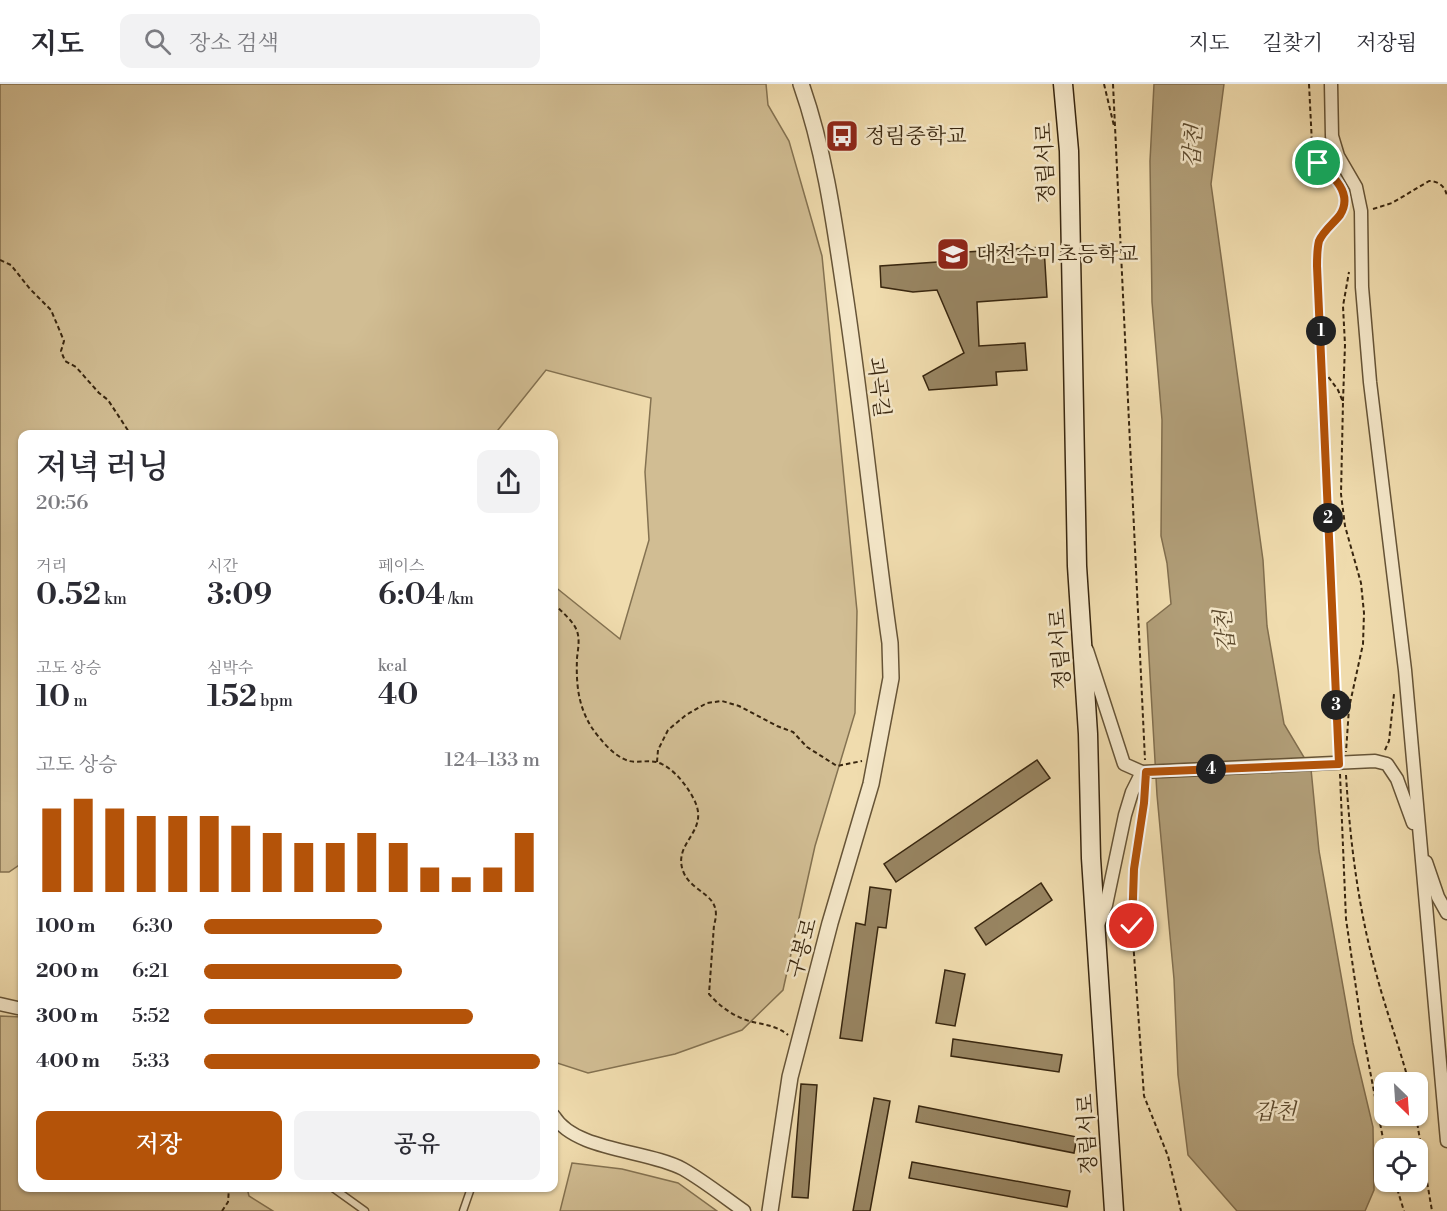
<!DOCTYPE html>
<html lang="ko">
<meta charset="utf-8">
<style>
body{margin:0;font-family:"Libre Bodoni","Noto Serif KR",serif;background:#f2f2f3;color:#2b2b33;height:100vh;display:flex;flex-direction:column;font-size:22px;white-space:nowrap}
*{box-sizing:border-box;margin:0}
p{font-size:20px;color:#7c7c81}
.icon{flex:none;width:33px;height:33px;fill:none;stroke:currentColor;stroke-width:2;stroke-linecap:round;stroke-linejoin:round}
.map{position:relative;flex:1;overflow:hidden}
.panel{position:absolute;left:18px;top:346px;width:540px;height:762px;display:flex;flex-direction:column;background:#fff;border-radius:12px;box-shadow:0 2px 4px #0004}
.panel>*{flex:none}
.needle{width:39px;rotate:155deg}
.tools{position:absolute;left:1374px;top:988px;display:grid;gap:12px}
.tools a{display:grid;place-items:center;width:54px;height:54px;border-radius:12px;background:#fff;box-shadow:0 2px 4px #0004;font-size:30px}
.pin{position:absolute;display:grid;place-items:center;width:51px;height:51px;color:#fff;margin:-26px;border:3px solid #fff;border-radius:50%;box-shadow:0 2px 6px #0007}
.km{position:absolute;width:30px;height:30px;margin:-15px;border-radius:50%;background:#222;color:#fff;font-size:16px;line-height:30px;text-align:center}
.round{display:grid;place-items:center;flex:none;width:63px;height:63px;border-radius:12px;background:#f2f2f3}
.head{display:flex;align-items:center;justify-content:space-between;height:102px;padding:0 18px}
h1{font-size:33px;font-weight:600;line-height:45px}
.figures{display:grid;grid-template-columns:repeat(3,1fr);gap:9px;height:102px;padding:6px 18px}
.figures div{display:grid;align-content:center}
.figures b{font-size:30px;font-weight:600}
.figures small{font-size:16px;font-weight:400}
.figures p{font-size:16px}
.chart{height:168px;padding:12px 18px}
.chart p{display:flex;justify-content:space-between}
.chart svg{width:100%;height:108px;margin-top:6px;stroke:#b45309;stroke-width:6}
.cta{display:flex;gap:12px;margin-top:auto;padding:12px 18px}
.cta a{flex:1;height:69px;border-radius:12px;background:#b45309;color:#fff;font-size:24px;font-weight:600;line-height:69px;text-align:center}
.cta a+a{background:#f2f2f3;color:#2b2b33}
ul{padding:0 18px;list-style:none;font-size:20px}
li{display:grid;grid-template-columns:96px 72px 1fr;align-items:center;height:45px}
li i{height:15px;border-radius:8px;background:#b45309}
header{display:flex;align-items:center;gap:36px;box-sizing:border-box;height:84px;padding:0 30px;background:#fff;border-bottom:2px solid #e1e1e2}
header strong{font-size:28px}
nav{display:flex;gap:33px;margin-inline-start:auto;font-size:21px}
.search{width:420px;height:54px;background:#f2f2f3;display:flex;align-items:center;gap:15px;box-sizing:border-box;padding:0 21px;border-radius:12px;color:#7c7c81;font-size:22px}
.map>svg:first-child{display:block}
</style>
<header>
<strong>지도</strong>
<div class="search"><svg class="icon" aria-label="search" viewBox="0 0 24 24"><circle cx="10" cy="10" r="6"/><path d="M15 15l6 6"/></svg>장소 검색</div>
<nav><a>지도</a><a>길찾기</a><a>저장됨</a></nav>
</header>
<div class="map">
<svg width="1447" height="1127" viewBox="0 0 1447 1127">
<rect width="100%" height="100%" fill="#f0dcae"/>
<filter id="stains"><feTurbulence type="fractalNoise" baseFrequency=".00333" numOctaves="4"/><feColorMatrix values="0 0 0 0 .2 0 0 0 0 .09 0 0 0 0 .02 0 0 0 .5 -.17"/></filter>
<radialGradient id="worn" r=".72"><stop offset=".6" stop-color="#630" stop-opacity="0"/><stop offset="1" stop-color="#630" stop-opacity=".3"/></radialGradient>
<g fill="#d1bd93" stroke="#847251" stroke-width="1.5">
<path d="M 0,0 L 766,0 L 768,21 L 789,57 L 822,172 L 857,527 L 855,629 L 815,762 L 783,906 L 742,946 L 675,970 L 588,989 L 554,978 L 554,502 L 620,555 L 649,456 L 645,388 L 651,314 L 546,286 L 494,351 L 22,351 L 22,779 L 9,788 L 0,788 Z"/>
<path d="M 0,932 L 22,933 L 22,1104 L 247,1104 L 249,1112 L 273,1127 L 0,1127 Z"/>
<path d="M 572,1079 L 622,1085 L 678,1099 L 717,1127 L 560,1127 Z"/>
</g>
<path fill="#b19e78" stroke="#816e4e" stroke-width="1.5" d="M 1154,0 L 1224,0 L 1211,100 L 1263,476 L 1267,542 L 1284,640 L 1311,685 L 1319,767 L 1353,959 L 1373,1043 L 1374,1106 L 1365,1127 L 1237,1127 L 1188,1071 L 1178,991 L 1174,895 L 1157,711 L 1147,539 L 1171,520 L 1167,479 L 1161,452 L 1162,336 L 1152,218 L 1150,77 Z"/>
<g fill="#988562" stroke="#38260f" stroke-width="1.5">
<path d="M 1044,163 L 1047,213 L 977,218 L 979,262 L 1025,259 L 1027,286 L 996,288 L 997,301 L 929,306 L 923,292 L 964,269 L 937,206 L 913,208 L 881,203 L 880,182 L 952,177 L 951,169 Z"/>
<path d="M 1037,676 L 1050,694 L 896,798 L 884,780 Z"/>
<path d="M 1041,799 L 1052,816 L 986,861 L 975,844 Z"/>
<path d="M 870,803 L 891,806 L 886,844 L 878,843 L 862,957 L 840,954 L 856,839 L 865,841 Z"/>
<path d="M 945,886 L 965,890 L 955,942 L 936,939 Z"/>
<path d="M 953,955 L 1062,971 L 1059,988 L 951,972 Z"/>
<path d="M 801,1000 L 817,1001 L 808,1114 L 792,1113 Z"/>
<path d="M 874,1014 L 890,1017 L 870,1127 L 853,1127 Z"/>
<path d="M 919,1022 L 1077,1053 L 1074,1069 L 916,1038 Z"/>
<path d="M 912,1078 L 1070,1107 L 1067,1123 L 909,1094 Z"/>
</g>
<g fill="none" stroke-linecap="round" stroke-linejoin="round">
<g stroke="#665437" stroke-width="9">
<g id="service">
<path d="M 333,1104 L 365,1127"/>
<path d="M 463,1127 L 471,1104"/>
</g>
</g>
<g stroke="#665437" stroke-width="15">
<g id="minor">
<path d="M 1331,0 L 1332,52 L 1338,72 L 1356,103 L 1361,127 L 1362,203 L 1370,298 L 1405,586 L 1447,1057"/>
<path d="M 1087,566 L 1124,680 L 1142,688 L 1375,677 L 1387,680 L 1397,695 L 1413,739"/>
<path d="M 1426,778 L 1438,813 L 1447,829"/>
<path d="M 1097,843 L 1106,821 L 1125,731 L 1132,708 L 1142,688"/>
<path d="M 0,920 L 22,925"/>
<path d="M 554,1032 C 575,1067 648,1066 683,1085 C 704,1097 724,1113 744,1127"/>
</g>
</g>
<g stroke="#665437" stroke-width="18">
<path id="tertiary" d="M 770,1127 L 790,993 L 830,839 L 871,700 L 891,594 L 890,559 C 873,441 862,322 844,204 C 834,136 824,65 801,0"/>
</g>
<g stroke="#38260f" stroke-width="21">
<path id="secondary" d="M 1063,0 L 1069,67 L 1077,482 L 1088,650 L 1091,774 L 1114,1127"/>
</g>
<g stroke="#38260f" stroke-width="2" stroke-dasharray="4.5 3" stroke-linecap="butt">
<path d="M 1104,0 L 1114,42"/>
<path d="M 1113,0 L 1145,676"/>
<path d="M 1309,0 L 1312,60 L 1318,79 L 1335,93"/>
<path d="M 1373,125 L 1392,119 L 1429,97 C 1439,97 1446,103 1447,113"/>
<path d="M 0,176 L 11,181 L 30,205 L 51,226 L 64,257 L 61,267 L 65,277 L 76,283 L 99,309 L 108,316 L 131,351"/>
<path d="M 1324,287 L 1338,306 L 1343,318 L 1341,410 L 1345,442 L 1361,499 L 1364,529 L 1363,560 L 1349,624 L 1346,668"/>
<path d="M 1343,317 L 1345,261 L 1343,222 L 1349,188"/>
<path d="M 554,519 C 561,528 573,536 577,547 C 580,556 578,565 577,574 C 576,600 578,622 592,644 C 600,655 614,673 629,677 C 637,679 647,676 656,678 C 673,682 690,705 696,720 C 707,749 673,759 683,787 C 692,811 724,809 714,841 L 709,910 C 720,923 736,934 753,938 C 766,941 777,942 788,951"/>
<path d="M 1385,666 L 1389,657 L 1394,610"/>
<path d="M 1339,667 L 1317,181 L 1320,155 L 1342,128 L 1343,105"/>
<path d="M 657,678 L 658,666 L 668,646 L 686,631 L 707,619 L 722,617 L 739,622 L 777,642 L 793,648 L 807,663 L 837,682 L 862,677"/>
<path d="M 1340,690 L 1346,835 L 1362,945 L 1385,1065"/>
<path d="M 1346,691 C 1350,757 1358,822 1375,885 C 1385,924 1399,961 1409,999"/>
<path d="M 1145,711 L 1134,785 L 1132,842 L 1144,1012 L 1168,1072 L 1181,1127"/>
<path d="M 1416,1032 L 1432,1127"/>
<path d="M 1395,1098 L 1404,1127"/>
<path d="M 222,1127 L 228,1118 L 229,1104"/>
</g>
<use href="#service" stroke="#f5e8ca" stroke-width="6"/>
<use href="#minor" stroke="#f5e8ca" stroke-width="12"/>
<use href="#tertiary" stroke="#f5e8ca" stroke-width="15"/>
<use href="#secondary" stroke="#f5e8ca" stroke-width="18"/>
</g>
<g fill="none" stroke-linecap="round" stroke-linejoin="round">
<g stroke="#fff" stroke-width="12">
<path id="route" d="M 1132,842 L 1134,785 L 1144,719 L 1146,688 L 1339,680 L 1317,182 C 1317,174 1317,165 1319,157 C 1323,147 1334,139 1340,131 C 1354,109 1332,91 1318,79"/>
</g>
<use href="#route" stroke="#b45309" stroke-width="8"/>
</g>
<defs>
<g id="bus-square" transform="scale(1.725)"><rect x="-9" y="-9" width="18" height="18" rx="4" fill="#8f2418" stroke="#f5e8ca"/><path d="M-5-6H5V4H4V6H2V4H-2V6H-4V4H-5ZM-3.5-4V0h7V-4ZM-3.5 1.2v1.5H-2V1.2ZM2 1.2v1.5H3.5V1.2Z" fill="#fff"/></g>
<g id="school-square" transform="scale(1.725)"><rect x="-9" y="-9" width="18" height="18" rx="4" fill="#8f2418" stroke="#f5e8ca"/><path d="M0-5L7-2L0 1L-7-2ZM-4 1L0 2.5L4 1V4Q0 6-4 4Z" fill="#fff"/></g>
</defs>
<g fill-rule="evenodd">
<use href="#bus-square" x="842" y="52"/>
<use href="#school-square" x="953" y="170"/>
</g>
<g text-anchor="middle" stroke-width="5" stroke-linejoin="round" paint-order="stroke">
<g font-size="21" fill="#38260f" stroke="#f5e8ca" text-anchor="start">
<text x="865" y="59">정림중학교</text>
<text x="976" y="177">대전수미초등학교</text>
</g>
<g font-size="21" fill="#38260f" stroke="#f5e8ca">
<text transform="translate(1045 79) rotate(-92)" y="7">정림서로</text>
<text transform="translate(879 303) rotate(83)" y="7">괴곡길</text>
<text transform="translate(1060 565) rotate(-94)" y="7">정림서로</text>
<text transform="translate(802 864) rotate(-75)" y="7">구봉로</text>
<text transform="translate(1087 1050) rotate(-93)" y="7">정림서로</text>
</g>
<g font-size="22" font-style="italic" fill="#5c4a2e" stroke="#f5e8ca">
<text transform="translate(1192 62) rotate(-86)" y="8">갑천</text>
<text transform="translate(1224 547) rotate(-96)" y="8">갑천</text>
<text x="1275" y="1035">갑천</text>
</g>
</g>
<rect width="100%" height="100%" filter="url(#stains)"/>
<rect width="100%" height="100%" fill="url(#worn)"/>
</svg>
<div class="tools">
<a><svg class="needle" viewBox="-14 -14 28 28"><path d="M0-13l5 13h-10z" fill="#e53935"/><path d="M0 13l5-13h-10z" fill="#7c7c81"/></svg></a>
<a><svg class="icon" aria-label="locate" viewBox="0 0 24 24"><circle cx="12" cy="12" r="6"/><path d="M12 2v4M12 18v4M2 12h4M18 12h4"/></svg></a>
</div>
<div class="pin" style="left:1318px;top:79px;background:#1e9e55"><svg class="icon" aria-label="arrive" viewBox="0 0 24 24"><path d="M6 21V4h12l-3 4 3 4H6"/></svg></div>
<div class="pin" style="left:1132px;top:842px;background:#d93025"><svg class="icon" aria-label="check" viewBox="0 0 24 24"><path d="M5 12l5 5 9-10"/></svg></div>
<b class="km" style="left:1321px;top:247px">1</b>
<b class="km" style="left:1328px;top:434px">2</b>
<b class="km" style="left:1336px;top:621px">3</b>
<b class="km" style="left:1211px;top:685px">4</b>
<section class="panel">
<div class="head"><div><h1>저녁 러닝</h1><p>20:56</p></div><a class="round"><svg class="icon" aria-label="share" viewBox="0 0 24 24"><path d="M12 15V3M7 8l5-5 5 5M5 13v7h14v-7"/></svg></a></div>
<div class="figures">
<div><p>거리</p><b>0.52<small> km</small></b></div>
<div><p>시간</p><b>3:09</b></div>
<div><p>페이스</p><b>6:04<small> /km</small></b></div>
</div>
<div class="figures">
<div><p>고도 상승</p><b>10<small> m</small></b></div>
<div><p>심박수</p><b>152<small> bpm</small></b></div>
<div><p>kcal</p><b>40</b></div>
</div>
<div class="chart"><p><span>고도 상승</span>124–133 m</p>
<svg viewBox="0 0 160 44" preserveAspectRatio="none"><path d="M5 44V10M15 44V6M25 44V10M35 44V13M45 44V13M55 44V13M65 44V17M75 44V20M85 44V24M95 44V24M105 44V20M115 44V24M125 44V34M135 44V38M145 44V34M155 44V20"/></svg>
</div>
<ul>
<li><b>100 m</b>6:30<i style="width:53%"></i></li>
<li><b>200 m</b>6:21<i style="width:59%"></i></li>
<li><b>300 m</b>5:52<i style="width:80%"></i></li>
<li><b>400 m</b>5:33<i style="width:100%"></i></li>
</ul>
<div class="cta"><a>저장</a><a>공유</a></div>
</section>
</div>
